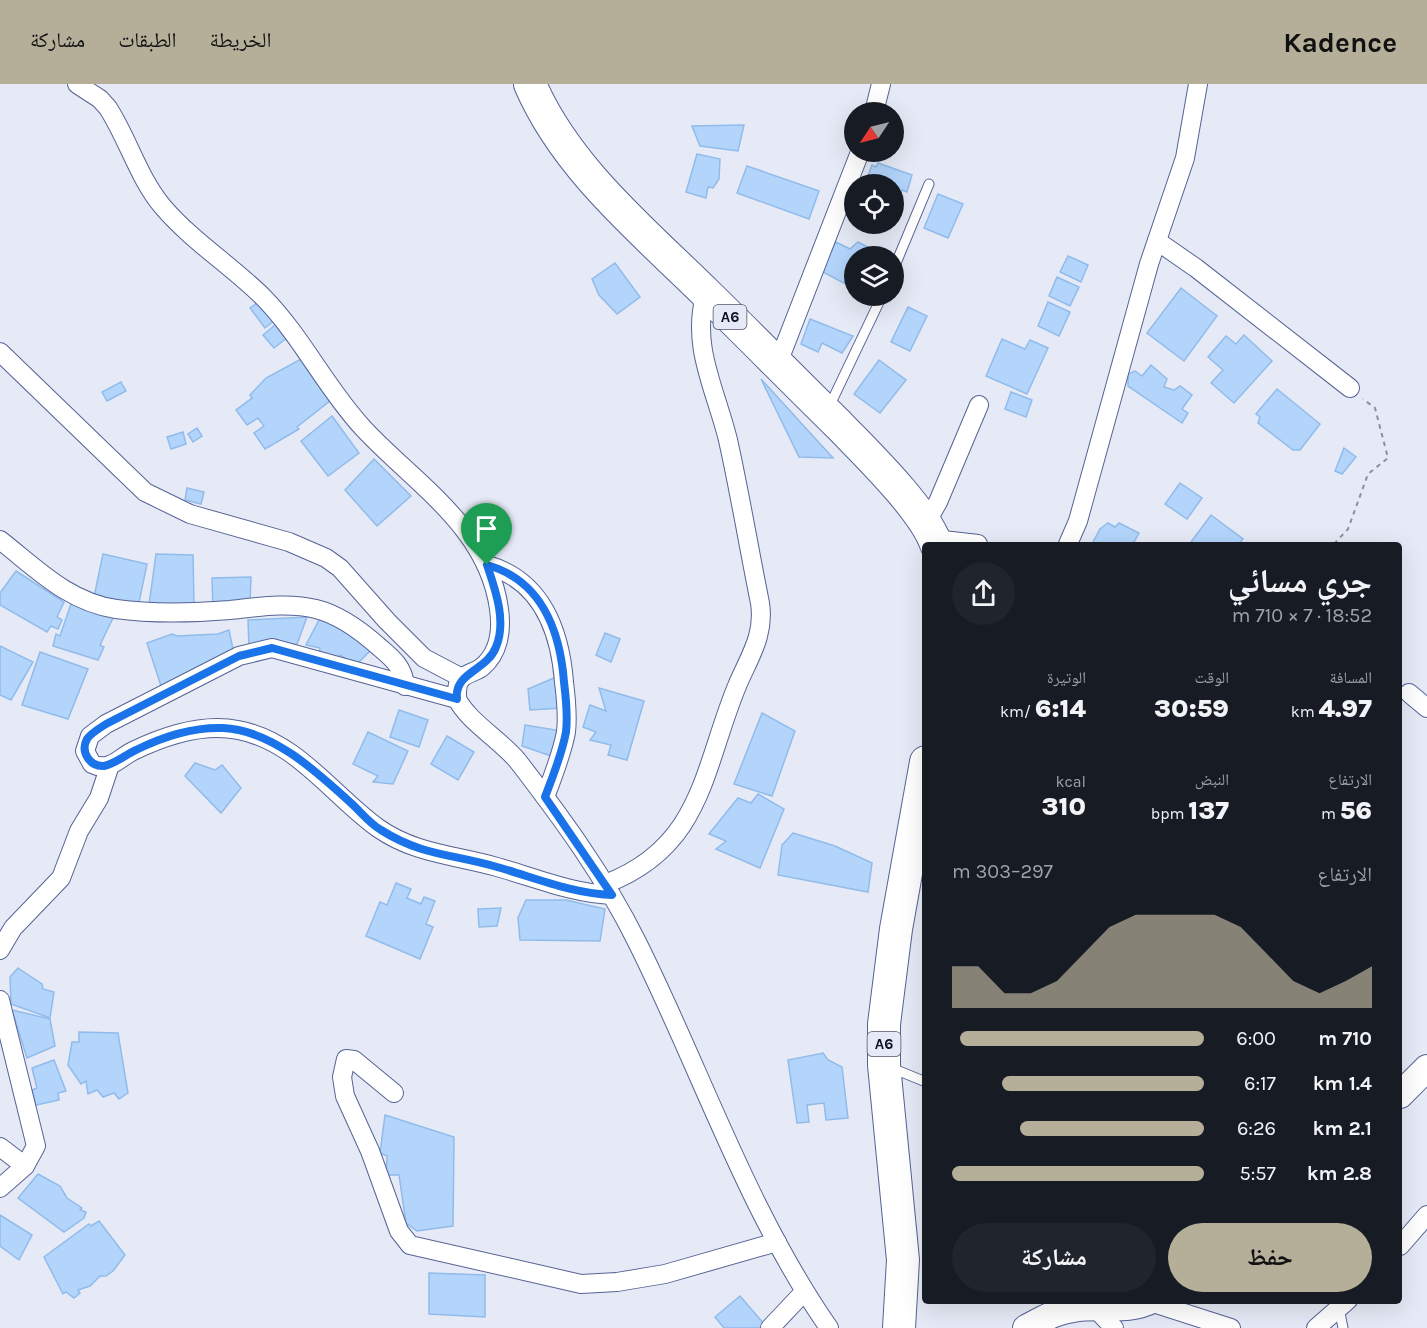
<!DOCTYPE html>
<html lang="ar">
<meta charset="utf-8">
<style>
body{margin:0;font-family:Karla,"Noto Naskh Arabic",sans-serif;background:#20242c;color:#f1f3f6;direction:rtl;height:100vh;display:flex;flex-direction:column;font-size:22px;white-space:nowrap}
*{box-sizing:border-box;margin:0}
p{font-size:20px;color:#9ea1a6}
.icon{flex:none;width:33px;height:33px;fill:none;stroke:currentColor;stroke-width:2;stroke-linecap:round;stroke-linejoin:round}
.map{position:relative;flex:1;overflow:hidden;direction:ltr}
.side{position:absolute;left:922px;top:458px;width:480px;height:762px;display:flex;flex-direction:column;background:#171b24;border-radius:6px;box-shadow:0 6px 24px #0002;direction:rtl}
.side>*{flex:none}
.needle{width:39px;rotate:235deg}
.controls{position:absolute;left:844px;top:18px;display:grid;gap:12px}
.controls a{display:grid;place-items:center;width:60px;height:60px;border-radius:50%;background:#171b24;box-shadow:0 6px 24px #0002;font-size:30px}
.pin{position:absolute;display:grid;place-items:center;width:51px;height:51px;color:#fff;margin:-62px -26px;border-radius:50% 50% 50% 0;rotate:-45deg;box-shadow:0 0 6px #0007}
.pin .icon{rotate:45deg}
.round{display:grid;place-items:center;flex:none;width:63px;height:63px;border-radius:32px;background:#20242c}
.overview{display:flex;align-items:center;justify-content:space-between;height:102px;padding:0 30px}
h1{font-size:33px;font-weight:800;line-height:45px}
.figures{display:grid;grid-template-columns:repeat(3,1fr);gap:9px;height:102px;padding:6px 30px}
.figures div{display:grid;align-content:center}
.figures b{font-size:26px;font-weight:800}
.figures small{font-size:16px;font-weight:400}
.figures p{font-size:16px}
.chart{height:168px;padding:12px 30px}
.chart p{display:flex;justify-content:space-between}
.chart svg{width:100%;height:108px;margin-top:6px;fill:#b5af9a;opacity:.7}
.button{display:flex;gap:12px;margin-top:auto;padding:12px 30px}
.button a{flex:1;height:69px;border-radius:36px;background:#b5af9a;color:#111;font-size:24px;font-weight:800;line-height:69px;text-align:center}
.button a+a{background:#20242c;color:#f1f3f6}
ul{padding:0 30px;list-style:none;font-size:20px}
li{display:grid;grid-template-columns:96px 72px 1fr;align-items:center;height:45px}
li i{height:15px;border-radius:8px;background:#b5af9a}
header{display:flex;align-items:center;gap:36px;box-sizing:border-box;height:84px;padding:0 30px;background:#b5af9a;color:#111}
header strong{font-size:28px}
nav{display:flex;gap:33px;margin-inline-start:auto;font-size:21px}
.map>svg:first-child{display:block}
</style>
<header>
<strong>Kadence</strong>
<nav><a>الخريطة</a><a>الطبقات</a><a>مشاركة</a></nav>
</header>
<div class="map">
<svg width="1427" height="1244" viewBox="0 0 1427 1244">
<rect width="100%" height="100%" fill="#e6eaf6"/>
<g fill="#b3d5fc" stroke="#91bbea" stroke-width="1.5">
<path d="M 744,41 L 738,67 L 700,62 L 692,42 Z"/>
<path d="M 697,70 L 720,75 L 719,95 L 713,104 L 708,103 L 706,114 L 686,108 Z"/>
<path d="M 878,79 L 912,91 L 907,108 L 902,106 L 900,111 L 903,112 L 898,125 L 895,124 L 894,127 L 894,100 L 865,100 L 872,81 L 876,83 Z"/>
<path d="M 747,82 L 819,107 L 809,135 L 737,109 Z"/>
<path d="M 938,110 L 963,120 L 948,154 L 924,144 Z"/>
<path d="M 836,158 L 850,165 L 858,158 L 879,169 L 877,172 L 855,172 L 855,205 L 821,187 Z"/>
<path d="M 1068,172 L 1088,181 L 1081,198 L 1060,188 Z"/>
<path d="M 615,179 L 640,213 L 617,230 L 599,211 L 592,195 Z"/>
<path d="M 1057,193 L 1079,203 L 1070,222 L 1049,212 Z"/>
<path d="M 1181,204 L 1217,232 L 1184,277 L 1147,249 Z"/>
<path d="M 260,217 L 275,236 L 265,244 L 250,224 Z"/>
<path d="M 1048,218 L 1070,228 L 1059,252 L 1038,242 Z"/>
<path d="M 908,223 L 927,232 L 910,267 L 891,258 Z"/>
<path d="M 810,235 L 853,252 L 842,269 L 822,259 L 818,268 L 801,260 Z"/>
<path d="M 275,241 L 287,254 L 274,264 L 263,251 Z"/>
<path d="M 1244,251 L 1272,277 L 1234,319 L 1211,299 L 1223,286 L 1208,273 L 1226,252 L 1236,260 Z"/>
<path d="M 1002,255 L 1025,265 L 1030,256 L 1048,264 L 1027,310 L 986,292 Z"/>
<path d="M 303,274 L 331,316 L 297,343 L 299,345 L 265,365 L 254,349 L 264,342 L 258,334 L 247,341 L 236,326 L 252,314 L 250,311 L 266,294 Z"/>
<path d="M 879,276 L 906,296 L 880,329 L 854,310 Z"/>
<path d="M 1151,281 L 1167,295 L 1164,303 L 1174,306 L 1180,302 L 1192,311 L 1182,325 L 1188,329 L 1182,339 L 1128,302 L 1128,290 L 1135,287 L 1142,292 Z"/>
<path d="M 761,295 L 833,374 L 799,373 Z"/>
<path d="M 121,298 L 126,307 L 107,317 L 102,308 Z"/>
<path d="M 1277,305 L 1320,340 L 1300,366 L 1293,366 L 1258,339 L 1260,333 L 1256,330 Z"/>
<path d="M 1011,308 L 1032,316 L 1026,333 L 1005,325 Z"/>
<path d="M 332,332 L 359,369 L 328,392 L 301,357 Z"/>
<path d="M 197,344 L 202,352 L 193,358 L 188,350 Z"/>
<path d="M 183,348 L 186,360 L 171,365 L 167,353 Z"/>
<path d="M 1344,364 L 1356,373 L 1342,390 L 1335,387 Z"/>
<path d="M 374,375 L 411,412 L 377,442 L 345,406 Z"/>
<path d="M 1180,399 L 1202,414 L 1187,435 L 1165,420 Z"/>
<path d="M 187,404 L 204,408 L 201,420 L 185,416 Z"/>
<path d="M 1211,431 L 1243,455 L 1239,460 L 1195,460 L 1191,458 Z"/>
<path d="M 1108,439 L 1115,443 L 1119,439 L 1139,449 L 1133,460 L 1092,460 L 1100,445 Z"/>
<path d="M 103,470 L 147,480 L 138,523 L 94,513 Z"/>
<path d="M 156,470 L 193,471 L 194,521 L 149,521 Z"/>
<path d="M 16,487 L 64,518 L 57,533 L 62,536 L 58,545 L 51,542 L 47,548 L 0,521 L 0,509 Z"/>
<path d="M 251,493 L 250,519 L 213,525 L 212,494 Z"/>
<path d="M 72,517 L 114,532 L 100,561 L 104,563 L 98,576 L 53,562 L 56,550 L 60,552 Z"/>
<path d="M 307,533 L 297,560 L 249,563 L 248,536 Z"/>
<path d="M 320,534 L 348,548 L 371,566 L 356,581 L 340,571 L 336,575 L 319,572 L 320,564 L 306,561 Z"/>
<path d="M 229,546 L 234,570 L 162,605 L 147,559 L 172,550 L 177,552 L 218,550 Z"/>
<path d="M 605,549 L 620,555 L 611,578 L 596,571 Z"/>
<path d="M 0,562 L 33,578 L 11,616 L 0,611 Z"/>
<path d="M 40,568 L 88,585 L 68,635 L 22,621 Z"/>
<path d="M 556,593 L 562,624 L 530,626 L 528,605 Z"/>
<path d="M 599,604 L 644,617 L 627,676 L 608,671 L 611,661 L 590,656 L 596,648 L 583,643 L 590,621 L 606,627 Z"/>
<path d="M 399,626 L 428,636 L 419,663 L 390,653 Z"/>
<path d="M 762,629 L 795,647 L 772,712 L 734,700 Z"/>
<path d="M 525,641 L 562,647 L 554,673 L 522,662 Z"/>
<path d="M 368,648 L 408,667 L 393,700 L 373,698 L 378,692 L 353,680 Z"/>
<path d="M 447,652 L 474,668 L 458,696 L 431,680 Z"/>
<path d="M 195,679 L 215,686 L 222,681 L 241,704 L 221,729 L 185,692 Z"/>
<path d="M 758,710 L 784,725 L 760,784 L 716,765 L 726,757 L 709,750 L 738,714 L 751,719 Z"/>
<path d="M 793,749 L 835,762 L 872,779 L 868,808 L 778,791 L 782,761 Z"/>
<path d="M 396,799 L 411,805 L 407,814 L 421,820 L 424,813 L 435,817 L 426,840 L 433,843 L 420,875 L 366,852 L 380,818 L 387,821 Z"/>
<path d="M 526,816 L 566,816 L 605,825 L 600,857 L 520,856 L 518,834 Z"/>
<path d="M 501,824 L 497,842 L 479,843 L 478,825 Z"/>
<path d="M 18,884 L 42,900 L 43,905 L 54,908 L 50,934 L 11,920 L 10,893 Z"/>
<path d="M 12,926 L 50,935 L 55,962 L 27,974 Z"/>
<path d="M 79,948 L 118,949 L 128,1009 L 119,1015 L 114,1009 L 103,1013 L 97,1006 L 88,1010 L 86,997 L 81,1000 L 68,981 L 72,958 L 79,958 Z"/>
<path d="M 823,969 L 828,976 L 842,983 L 848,1034 L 826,1036 L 824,1019 L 807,1021 L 809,1038 L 797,1039 L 788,976 Z"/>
<path d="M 54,976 L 66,1007 L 58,1009 L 59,1016 L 36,1021 L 32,1006 L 37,1004 L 32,984 Z"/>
<path d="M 385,1031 L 454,1053 L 453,1142 L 417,1147 L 406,1139 L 399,1091 L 386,1091 L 387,1072 L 380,1069 Z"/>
<path d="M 38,1090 L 60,1102 L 67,1114 L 82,1124 L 80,1126 L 86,1128 L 84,1134 L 64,1148 L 18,1114 Z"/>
<path d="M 0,1131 L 32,1151 L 19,1176 L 0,1162 Z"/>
<path d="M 99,1137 L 125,1171 L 113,1187 L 106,1192 L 100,1192 L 90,1202 L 78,1206 L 80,1209 L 74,1214 L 66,1208 L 63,1210 L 44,1173 L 89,1140 L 91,1142 Z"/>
<path d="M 429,1189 L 485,1191 L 485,1233 L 429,1230 Z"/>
<path d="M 740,1212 L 765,1241 L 761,1244 L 724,1244 L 715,1233 Z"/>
</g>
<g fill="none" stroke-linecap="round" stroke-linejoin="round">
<g stroke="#556395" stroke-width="11">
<g id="lane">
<path d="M 894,184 L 929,100"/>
<path d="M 829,323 L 882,212"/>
<path d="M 889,983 L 926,998"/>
<path d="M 1339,1224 L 1343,1244"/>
</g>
</g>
<g stroke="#556395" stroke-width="20">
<g id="street">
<path d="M 77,0 L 100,15 L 108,24 C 128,55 139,95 163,123 C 193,158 232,182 264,214 C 302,253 326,304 363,344 C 415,400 488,443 499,525 C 502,546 499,569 482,583 C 476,588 467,589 462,594 C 456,599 457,609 457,615 C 468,637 500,656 517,676 C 561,733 605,793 637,858 C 701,986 747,1126 829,1244"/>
<path d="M 874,28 L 881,0"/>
<path d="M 1157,157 L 1196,184 L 1350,304"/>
<path d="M 0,268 L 145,408 L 190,430 L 289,458 L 326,474 L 340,484 L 387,537 L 424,574 L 462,594"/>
<path d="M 778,279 L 860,68"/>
<path d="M 925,441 L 938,418 L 979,321"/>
<path d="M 934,455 L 978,460"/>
<path d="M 0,456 C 36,484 68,518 116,525 C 152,530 193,529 230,526 C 258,523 288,518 316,525 C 340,531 360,546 378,562 C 391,573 404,583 405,602"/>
<path d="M 1068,460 L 1078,437 L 1149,180 L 1185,74 L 1198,0"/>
<path d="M 487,481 C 541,496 560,546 564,598 C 566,614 568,631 566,648 C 562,670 553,692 545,713"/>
<path d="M 1409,609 L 1427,624"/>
<path d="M 457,615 L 272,564 L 239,572 L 106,640 L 90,652 L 85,667 L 92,680 C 98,683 104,683 110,681 C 118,678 125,671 133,667 C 164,652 203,639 238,646 C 297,657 333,712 378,744 C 415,770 455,771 497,783 C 536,794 571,809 611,811"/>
<path d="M 605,800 C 703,763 703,684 737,602 C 749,573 765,552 760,519 C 749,465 740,410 728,356 C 716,306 690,261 706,209"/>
<path d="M 0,866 L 13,844 L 61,794 L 79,747 L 99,714 L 110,681"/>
<path d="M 0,916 L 36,1062 L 25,1082 L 0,1104"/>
<path d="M 394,1009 L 354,976 L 346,975 L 342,993 L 345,1012 L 370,1067 L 399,1147 L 410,1161 L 581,1200 L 617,1198 L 665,1190 L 777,1158"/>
<path d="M 0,1063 L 25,1082"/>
<path d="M 1400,1162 L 1427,1131"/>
<path d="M 1150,1218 L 1231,1244"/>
<path d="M 1095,1224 L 1114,1244"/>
<path d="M 770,1244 L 804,1208"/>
<path d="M 1316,1244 L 1348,1216"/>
</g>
</g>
<g stroke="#556395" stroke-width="28">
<g id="secondary">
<path d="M 1400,1011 L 1427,984"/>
<path d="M 1026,1244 C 1041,1236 1056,1227 1073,1225 C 1100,1220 1127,1229 1152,1216"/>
</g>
</g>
<g stroke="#556395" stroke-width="34">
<g id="highway">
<path d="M 530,0 C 566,84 643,147 707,210 C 752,254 795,298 839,341 C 866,369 924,425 936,460"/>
<path d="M 899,1244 L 903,1176 L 884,981 L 884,940 L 896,845 L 926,678"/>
</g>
</g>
<path stroke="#8b909f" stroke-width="2" stroke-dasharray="4.5 4.5" stroke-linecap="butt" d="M 1334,460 L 1348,445 L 1368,390 L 1388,374 L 1375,324 L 1363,315"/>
<use href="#lane" stroke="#fff" stroke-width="9"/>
<use href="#street" stroke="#fff" stroke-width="18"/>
<use href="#secondary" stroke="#fff" stroke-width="26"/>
<use href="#highway" stroke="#fff" stroke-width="32"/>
</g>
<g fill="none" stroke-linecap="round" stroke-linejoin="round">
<g stroke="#fff" stroke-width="12">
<path id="route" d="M 487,481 C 541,496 560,546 564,598 C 566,614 568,631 566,648 C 562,670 553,692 545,713 L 612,811 C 570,809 536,794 497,783 C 453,770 422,772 381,746 C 369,739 361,728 351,719 C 317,688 272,646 223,644 C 193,643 162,653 136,666 C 125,671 115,680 104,682 C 90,683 80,668 87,655 C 91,649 100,644 106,640 L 239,572 L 272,564 L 457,615 C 454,588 487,587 496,563 C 507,537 495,505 487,481 Z"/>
</g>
<use href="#route" stroke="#1a73e8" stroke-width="8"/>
</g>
<g text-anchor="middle" stroke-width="4.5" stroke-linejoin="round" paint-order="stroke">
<g fill="#e6eaf6" stroke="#4d5264" stroke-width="1.5">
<rect x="713.5" y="221" width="33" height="24" rx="4.5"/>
<rect x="867.5" y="948" width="33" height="24" rx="4.5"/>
</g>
<g font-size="15" font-weight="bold" fill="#0c1125">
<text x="730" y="238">A6</text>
<text x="884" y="965">A6</text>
</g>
</g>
</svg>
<div class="controls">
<a><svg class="needle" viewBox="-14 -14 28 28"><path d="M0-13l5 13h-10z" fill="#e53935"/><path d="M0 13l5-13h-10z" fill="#9ea1a6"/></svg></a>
<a><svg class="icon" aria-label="locate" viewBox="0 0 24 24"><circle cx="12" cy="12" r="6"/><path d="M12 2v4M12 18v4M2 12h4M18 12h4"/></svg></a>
<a><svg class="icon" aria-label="layers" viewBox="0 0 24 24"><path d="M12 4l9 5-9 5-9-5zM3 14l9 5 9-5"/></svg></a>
</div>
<div class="pin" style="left:487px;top:481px;background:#1e9e55"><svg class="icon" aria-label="arrive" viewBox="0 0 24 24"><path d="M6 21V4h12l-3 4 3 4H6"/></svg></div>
<section class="side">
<div class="overview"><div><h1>جري مسائي</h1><p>18:52 · 7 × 710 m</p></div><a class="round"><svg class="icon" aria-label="share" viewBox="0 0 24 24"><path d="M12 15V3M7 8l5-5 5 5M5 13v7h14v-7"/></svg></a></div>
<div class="figures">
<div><p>المسافة</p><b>4.97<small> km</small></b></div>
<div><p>الوقت</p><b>30:59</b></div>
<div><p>الوتيرة</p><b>6:14<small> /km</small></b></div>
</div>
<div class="figures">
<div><p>الارتفاع</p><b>56<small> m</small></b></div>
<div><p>النبض</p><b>137<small> bpm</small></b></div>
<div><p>kcal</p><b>310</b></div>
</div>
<div class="chart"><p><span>الارتفاع</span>297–303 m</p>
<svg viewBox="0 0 160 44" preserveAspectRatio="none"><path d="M0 44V27L10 27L20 38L30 38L40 33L50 22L60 11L70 6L80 6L90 6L100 6L110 11L120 22L130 33L140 38L150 33L160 27V44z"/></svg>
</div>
<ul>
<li><b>710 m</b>6:00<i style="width:97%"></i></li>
<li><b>1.4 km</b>6:17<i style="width:80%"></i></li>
<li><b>2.1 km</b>6:26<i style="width:73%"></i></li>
<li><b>2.8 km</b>5:57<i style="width:100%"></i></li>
</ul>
<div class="button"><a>حفظ</a><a>مشاركة</a></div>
</section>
</div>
